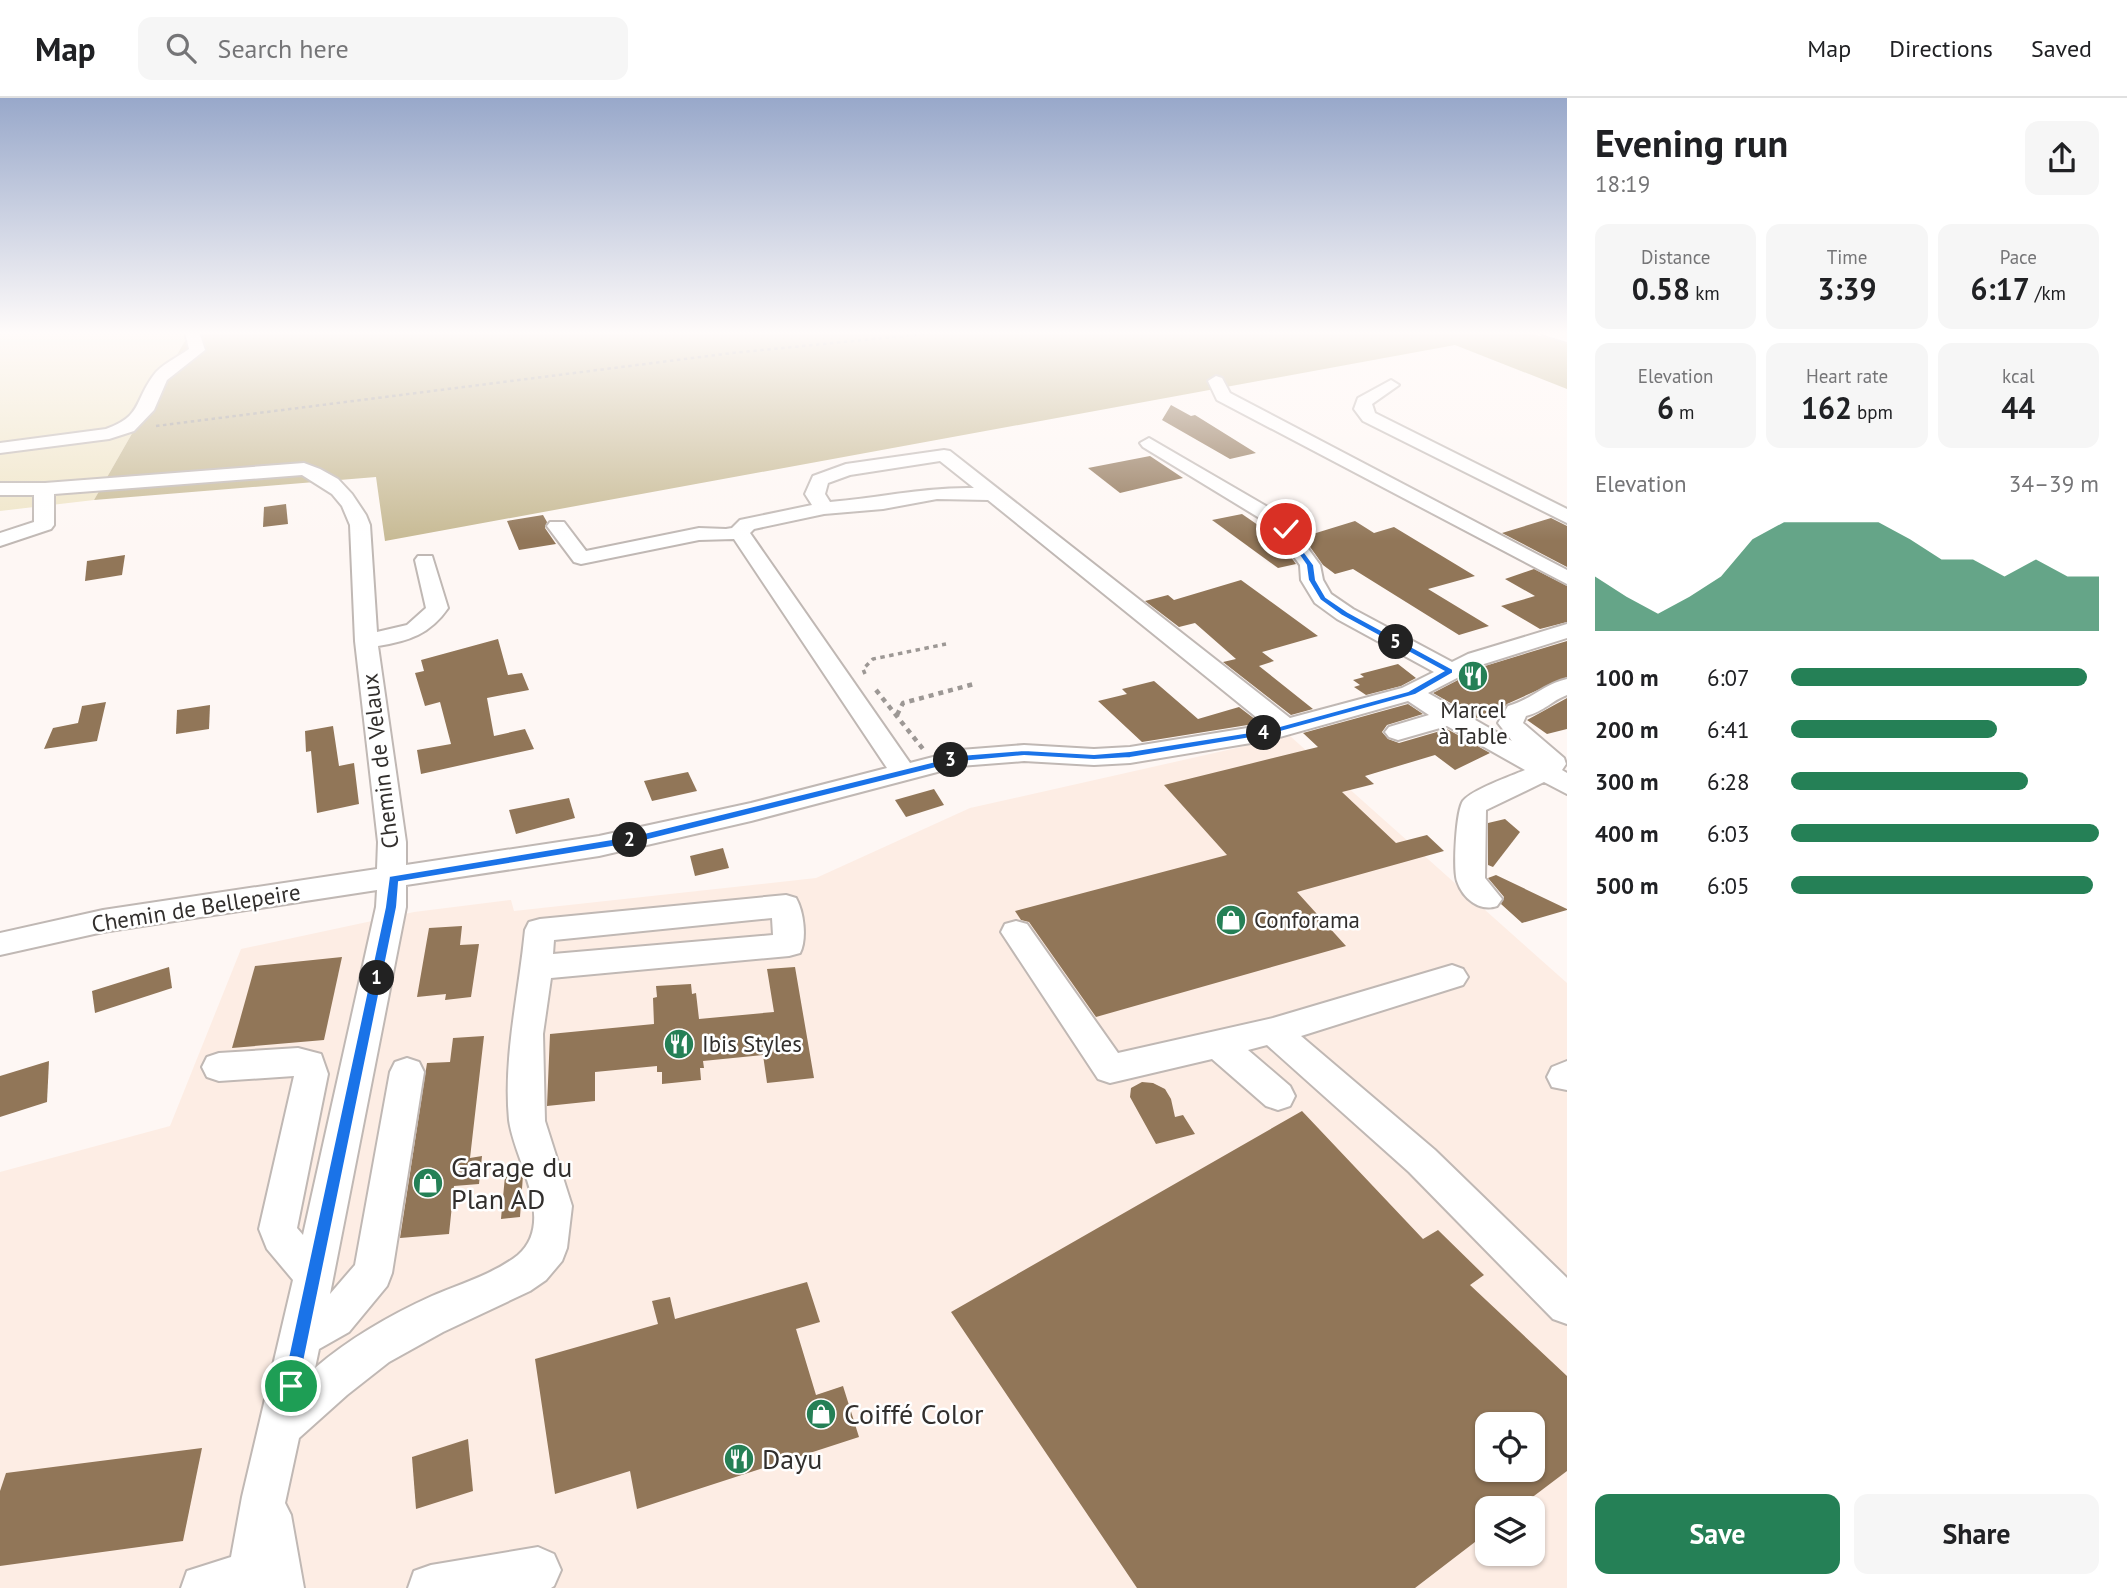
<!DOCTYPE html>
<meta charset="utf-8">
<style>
body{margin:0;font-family:"PT Sans",sans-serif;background:#f6f6f6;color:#202124;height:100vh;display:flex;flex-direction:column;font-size:26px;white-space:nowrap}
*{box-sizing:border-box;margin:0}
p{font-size:23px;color:#757577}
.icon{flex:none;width:38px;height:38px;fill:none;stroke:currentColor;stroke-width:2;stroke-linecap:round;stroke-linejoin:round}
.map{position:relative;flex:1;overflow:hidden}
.drawer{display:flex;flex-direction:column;background:#fff;width:560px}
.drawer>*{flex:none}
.tools{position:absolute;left:1475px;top:1314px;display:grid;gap:14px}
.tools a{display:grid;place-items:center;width:70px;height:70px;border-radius:14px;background:#fff;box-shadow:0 2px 5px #0004;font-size:35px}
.pin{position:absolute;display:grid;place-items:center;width:60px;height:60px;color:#fff;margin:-30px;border:4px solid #fff;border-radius:50%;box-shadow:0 2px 7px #0007}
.km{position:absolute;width:35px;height:35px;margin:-18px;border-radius:50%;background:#222;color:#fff;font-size:19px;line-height:35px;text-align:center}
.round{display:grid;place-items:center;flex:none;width:74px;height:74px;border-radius:14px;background:#f6f6f6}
.headline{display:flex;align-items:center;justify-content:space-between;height:119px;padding:0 28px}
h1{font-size:38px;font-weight:700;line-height:52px}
.metrics{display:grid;grid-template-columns:repeat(3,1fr);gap:10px;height:119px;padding:7px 28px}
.metrics div{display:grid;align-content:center;border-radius:14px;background:#f6f6f6;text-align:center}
.metrics b{font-size:30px;font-weight:700}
.metrics small{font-size:19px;font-weight:400}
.metrics p{font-size:19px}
.chart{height:196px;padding:14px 28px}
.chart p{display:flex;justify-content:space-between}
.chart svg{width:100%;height:126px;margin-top:7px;fill:#258056;opacity:.7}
.cta{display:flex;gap:14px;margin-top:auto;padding:14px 28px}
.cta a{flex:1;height:80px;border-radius:14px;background:#258056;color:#fff;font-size:28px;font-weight:700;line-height:80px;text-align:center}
.cta a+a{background:#f6f6f6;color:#202124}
ul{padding:0 28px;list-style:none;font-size:23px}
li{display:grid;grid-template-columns:112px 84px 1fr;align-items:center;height:52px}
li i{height:18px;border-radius:9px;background:#258056}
header{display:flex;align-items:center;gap:42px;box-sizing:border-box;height:98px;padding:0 35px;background:#fff;border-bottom:2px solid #e0e0e0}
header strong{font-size:33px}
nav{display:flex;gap:38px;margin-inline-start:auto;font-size:24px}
.search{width:490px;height:63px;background:#f6f6f6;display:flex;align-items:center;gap:18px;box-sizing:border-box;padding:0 24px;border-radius:14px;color:#757577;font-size:26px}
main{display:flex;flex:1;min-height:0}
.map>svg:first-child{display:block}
</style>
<header>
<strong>Map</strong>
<div class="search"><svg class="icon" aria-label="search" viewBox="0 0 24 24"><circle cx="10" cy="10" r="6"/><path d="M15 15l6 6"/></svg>Search here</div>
<nav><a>Map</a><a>Directions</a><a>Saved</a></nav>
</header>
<main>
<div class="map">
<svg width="1567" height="1490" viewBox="0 0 1567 1490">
<rect width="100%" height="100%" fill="#fef7f4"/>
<path fill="#fdede4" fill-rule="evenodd" d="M 1290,638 L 1567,885 L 1567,1490 L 0,1490 L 0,1074 L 170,1028 L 241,851 L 414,814 L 511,802 L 514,813 L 816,780 L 970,710 ZM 1488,1326 L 1533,1326 L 1533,1372 L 1488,1372 ZM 1488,1410 L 1533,1410 L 1533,1456 L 1488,1456 Z"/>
<path fill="#efe5c7" d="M 0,234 L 190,234 L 94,402 L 0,413 Z"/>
<path fill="#c7ba94" d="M 190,234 L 1523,234 L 1567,244 L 1567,291 L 1455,247 L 385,443 L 376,379 L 94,402 Z"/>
<g fill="#917658" fill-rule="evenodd">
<path d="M 1171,307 L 1191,318 L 1195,317 L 1256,355 L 1230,361 L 1162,322 Z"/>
<path d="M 1150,358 L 1183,380 L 1120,395 L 1088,370 Z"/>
<path d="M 286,406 L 288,426 L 263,429 L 264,409 Z"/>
<path d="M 1242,416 L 1278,441 L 1296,466 L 1278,470 L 1212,422 Z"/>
<path d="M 543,417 L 547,424 L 545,430 L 556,446 L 519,452 L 507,423 Z"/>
<path d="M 1551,420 L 1567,428 L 1567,469 L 1502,435 Z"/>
<path d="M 1355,423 L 1374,435 L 1394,429 L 1475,478 L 1428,491 L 1489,528 L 1459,537 L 1353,471 L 1335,476 L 1323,467 L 1303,439 Z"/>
<path d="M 125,457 L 122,477 L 85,483 L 87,463 Z"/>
<path d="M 1534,471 L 1567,488 L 1567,524 L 1540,531 L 1501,508 L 1535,498 L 1505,481 Z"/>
<path d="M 1241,482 L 1318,538 L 1262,554 L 1274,563 L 1259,568 L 1313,611 L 1291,617 L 1223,564 L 1236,561 L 1195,525 L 1179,529 L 1145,503 L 1168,497 L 1174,502 Z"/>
<path d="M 498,541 L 508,577 L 522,575 L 529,592 L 487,600 L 494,638 L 525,631 L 534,651 L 421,676 L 417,652 L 451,646 L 440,604 L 425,608 L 415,575 L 424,573 L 421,562 Z"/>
<path d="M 1567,543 L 1567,579 L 1507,606 L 1504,610 L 1477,620 L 1433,595 L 1485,568 Z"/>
<path d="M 1398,566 L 1416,580 L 1401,588 L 1366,597 L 1354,589 L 1360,587 L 1353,582 L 1364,579 L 1360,576 Z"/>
<path d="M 1154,583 L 1198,621 L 1239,609 L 1260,625 L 1142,644 L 1098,603 L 1127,596 L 1122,591 Z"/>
<path d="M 1567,600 L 1567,631 L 1547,636 L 1527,622 Z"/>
<path d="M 106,604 L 97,643 L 44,651 L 53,630 L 78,625 L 82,608 Z"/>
<path d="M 1408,606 L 1423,616 L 1387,627 L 1382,634 L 1388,641 L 1399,645 L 1447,631 L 1490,655 L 1455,672 L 1435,657 L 1365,678 L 1374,686 L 1342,694 L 1396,745 L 1427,737 L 1444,753 L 1297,794 L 1346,848 L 1096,919 L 1029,824 L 1021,822 L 1015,813 L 1227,757 L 1164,687 L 1318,649 L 1303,635 Z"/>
<path d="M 210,607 L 209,631 L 176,636 L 177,612 Z"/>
<path d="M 333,628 L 339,668 L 354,665 L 359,706 L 317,715 L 311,653 L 306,654 L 305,633 Z"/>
<path d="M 688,674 L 697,693 L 652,703 L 644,683 Z"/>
<path d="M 934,691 L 944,707 L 906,719 L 895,702 Z"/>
<path d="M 569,700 L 575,720 L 516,736 L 509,712 Z"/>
<path d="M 1505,721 L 1520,734 L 1493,769 L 1488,767 L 1488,725 Z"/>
<path d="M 723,750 L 729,770 L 695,778 L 690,758 Z"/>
<path d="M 1496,777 L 1567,811 L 1567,812 L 1522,825 L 1501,806 L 1504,799 L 1488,780 Z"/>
<path d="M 462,828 L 460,847 L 479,846 L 471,899 L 445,902 L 446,896 L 417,899 L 429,830 Z"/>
<path d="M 342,859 L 324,942 L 232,950 L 255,868 Z"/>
<path d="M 169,869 L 172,890 L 95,915 L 92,893 Z"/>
<path d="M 795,869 L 814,980 L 767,985 L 763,957 L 703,963 L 704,970 L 700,970 L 701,982 L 662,986 L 662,974 L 657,974 L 657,968 L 595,974 L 595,1003 L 547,1008 L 550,936 L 654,926 L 653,900 L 657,899 L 656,888 L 691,886 L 692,896 L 696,895 L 699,921 L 774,914 L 767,871 Z"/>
<path d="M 484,938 L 470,1060 L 482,1058 L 479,1086 L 454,1088 L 449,1136 L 400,1140 L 427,965 L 450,964 L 453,940 Z"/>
<path d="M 49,963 L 47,1004 L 0,1019 L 0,978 Z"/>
<path d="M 1142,984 L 1153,985 L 1165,991 L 1171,1001 L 1175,1019 L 1183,1017 L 1195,1036 L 1156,1046 L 1130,999 L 1131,990 Z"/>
<path d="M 1302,1013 L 1423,1141 L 1438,1132 L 1484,1177 L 1470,1187 L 1567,1278 L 1567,1373 L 1518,1410 L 1488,1410 L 1488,1434 L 1415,1490 L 1137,1490 L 951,1214 ZM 1488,1326 L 1533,1326 L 1533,1372 L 1488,1372 Z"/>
<path d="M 523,1077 L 520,1119 L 501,1121 L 505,1078 Z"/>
<path d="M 807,1184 L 820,1224 L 796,1231 L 816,1297 L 843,1288 L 859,1339 L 637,1411 L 630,1373 L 555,1396 L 535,1261 L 658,1226 L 652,1203 L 670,1199 L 675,1221 Z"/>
<path d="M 468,1341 L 473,1393 L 416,1411 L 412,1359 Z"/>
<path d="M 202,1350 L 183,1443 L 0,1468 L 0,1393 L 6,1375 Z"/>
</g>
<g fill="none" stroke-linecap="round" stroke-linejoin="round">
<g stroke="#c0b8b4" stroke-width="4">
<g id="minor">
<path d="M 185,234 L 199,234 L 205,252 L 167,282 L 154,312 L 134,333 L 109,341 L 0,355 L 0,345 L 106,331 C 142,318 134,304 153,278 C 160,267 178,259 189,251 Z"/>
<path d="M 1541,234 L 1567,234 L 1567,244 L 1544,237 Z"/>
<path d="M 1216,278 L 1222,280 L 1230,295 L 1567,472 L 1567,486 L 1217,302 L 1208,283 Z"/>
<path d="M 1391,282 L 1399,287 L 1372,306 L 1375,315 L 1567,411 L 1567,425 L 1363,323 L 1354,311 L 1358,300 Z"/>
<path d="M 1149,340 L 1285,419 L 1320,467 L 1323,482 L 1331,496 L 1353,511 L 1452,564 L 1468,556 L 1567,526 L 1567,540 L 1484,566 L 1428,595 L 1512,643 L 1498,625 L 1508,608 C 1531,602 1544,586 1567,581 L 1567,597 C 1551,603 1545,613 1526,618 L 1523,625 L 1564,660 L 1566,666 L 1562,672 L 1567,675 L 1567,696 L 1544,684 L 1486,712 L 1485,780 L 1502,801 L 1497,808 C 1480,814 1463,801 1457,783 C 1453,771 1456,713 1463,703 C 1471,692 1511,678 1525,672 L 1447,628 L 1398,642 L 1389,639 L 1385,634 L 1389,629 L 1429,617 L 1408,603 L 1269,642 L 1130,665 L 1094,667 L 1024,663 L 960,668 L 751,723 L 599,758 L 406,787 L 406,809 L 330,1196 L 355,1167 L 390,974 L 395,964 L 407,960 L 419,964 L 424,974 L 392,1175 L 387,1188 L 349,1234 L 319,1251 L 315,1270 C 350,1240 390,1217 432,1198 C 460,1186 494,1176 518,1157 C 557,1123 514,1062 509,1022 C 503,959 519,895 525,832 L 529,824 L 540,821 L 786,797 L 796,800 C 804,814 807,841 800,855 L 789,858 L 551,880 L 543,936 L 545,1023 L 572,1108 L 567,1150 L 562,1163 L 546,1182 L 530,1193 L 443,1234 L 389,1264 L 347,1297 L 299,1340 L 285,1405 L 291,1417 L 304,1490 L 181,1490 L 187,1473 L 231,1459 L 242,1399 L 293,1182 L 267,1151 L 259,1131 L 294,978 L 219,983 L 207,979 L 202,969 L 207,959 L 219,955 L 298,950 L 321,956 L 328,976 L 297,1130 L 303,1137 L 376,809 L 377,792 L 103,834 L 0,857 L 0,835 L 103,812 L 377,771 L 378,744 L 355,543 L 350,427 L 342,408 L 332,396 L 302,377 L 54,396 L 54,427 L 51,431 L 0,448 L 0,435 L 34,424 L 34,397 L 0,397 L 0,385 L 45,385 L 304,365 L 320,371 L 338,381 L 352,396 L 366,417 L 370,427 L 377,534 L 407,527 L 426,510 L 415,462 L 418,458 L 432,458 L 448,510 C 430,536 409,543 378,548 L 406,744 L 406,767 L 599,738 L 751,705 L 887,670 L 734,441 L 699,442 L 581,466 L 574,464 L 547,428 L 550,424 L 564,424 L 586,453 L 699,430 L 726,431 L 732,430 L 740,422 L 812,407 L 805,396 L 813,378 L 846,366 L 944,352 L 950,353 L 1290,620 L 1402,590 L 1434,574 L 1337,521 L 1315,505 L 1301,482 L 1300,467 L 1271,427 L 1143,349 L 1140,345 ZM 940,363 L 974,390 C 925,389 878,400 830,404 L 825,396 L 828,385 L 850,377 ZM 937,401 L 988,402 L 1266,627 L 1130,649 L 1094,651 L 1024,647 L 960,652 L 910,665 L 750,435 L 754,431 L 824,416 L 883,411 ZM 772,820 L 773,837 L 553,856 L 554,842 Z"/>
<path d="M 1016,823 L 1027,826 L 1118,955 L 1273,920 L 1452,867 L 1463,871 L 1468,879 L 1463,887 L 1301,938 L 1435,1052 L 1567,1180 L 1567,1226 L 1553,1221 L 1409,1074 L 1267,947 L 1248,952 L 1290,988 L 1295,998 L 1290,1008 L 1278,1012 L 1266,1008 L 1212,961 L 1110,985 L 1098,981 L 1001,834 L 1005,826 Z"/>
<path d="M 1567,963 L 1567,992 L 1552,989 L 1547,979 L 1552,969 Z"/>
<path d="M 538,1449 L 554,1456 L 561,1472 L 554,1488 L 551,1490 L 408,1490 L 414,1473 L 431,1467 Z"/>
</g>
</g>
<path stroke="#9d9895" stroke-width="2.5" stroke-dasharray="3.5 3.5" stroke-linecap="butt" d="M 156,328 L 732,255 L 944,234"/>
<path stroke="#9d9895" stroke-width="3.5" stroke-dasharray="4.5 4.5" stroke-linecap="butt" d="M 865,576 L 863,571 L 873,561 L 946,546"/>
<g stroke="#9d9895" stroke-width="4.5" stroke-dasharray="5 5" stroke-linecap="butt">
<path d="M 876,592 L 923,651"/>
<path d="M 897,617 L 903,605 L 974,586"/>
</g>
<use href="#minor" fill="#fff" fill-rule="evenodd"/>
</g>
<linearGradient id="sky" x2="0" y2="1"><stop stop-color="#98a8ca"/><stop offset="0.53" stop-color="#fffbfa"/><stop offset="1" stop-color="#fffbfa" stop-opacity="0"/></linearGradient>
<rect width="1567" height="443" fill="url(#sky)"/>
<path fill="#1a73e8" stroke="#fff" stroke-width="2" d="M 1286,429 L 1314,467 L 1316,482 L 1326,499 L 1348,514 L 1453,571 L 1453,575 L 1415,597 L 1269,637 L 1130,660 L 1094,662 L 1024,658 L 960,664 L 636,745 L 399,784 L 397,809 L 299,1288 L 297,1294 L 291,1296 L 285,1294 L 282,1288 L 385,809 L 389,778 L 636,737 L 960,657 L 1024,652 L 1094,656 L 1130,653 L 1269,631 L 1408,593 L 1443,573 L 1342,518 L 1320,502 L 1308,482 L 1306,467 L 1281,431 Z"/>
<defs>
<g id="restaurant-disc" transform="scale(1.575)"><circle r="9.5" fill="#258056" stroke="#fff"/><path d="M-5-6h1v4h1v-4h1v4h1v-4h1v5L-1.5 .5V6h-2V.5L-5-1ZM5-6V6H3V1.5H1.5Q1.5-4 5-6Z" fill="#fff"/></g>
<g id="shop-disc" transform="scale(1.575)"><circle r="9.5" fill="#258056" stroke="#fff"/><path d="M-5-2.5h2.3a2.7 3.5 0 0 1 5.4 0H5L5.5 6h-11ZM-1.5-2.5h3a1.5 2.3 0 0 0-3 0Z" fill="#fff"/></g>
</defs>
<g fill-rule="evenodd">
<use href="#restaurant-disc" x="1473" y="578"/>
<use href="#shop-disc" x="1231" y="822"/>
<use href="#restaurant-disc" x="679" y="946"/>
<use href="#shop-disc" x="428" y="1085"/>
<use href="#shop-disc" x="821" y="1316"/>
<use href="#restaurant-disc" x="739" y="1361"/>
</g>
<g text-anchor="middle" stroke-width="5" stroke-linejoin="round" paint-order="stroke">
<g font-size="23" fill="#322f2d" stroke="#fff" text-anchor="start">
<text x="1473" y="620" text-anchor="middle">Marcel<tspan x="1473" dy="26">à Table</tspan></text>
<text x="1254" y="830">Conforama</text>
<text x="702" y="954">Ibis Styles</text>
</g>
<g font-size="23" fill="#322f2d" stroke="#fff">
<text transform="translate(380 663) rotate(-97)" y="8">Chemin de Velaux</text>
<text transform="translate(196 810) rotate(-9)" y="8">Chemin de Bellepeire</text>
</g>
<g font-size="28" fill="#322f2d" stroke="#fff" text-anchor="start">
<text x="451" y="1079">Garage du<tspan x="451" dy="32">Plan AD</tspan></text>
<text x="844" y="1326">Coiffé Color</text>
<text x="762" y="1371">Dayu</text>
</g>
</g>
</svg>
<div class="tools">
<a><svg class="icon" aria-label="locate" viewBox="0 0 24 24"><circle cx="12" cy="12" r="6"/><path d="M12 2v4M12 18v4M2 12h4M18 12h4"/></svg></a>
<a><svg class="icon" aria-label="layers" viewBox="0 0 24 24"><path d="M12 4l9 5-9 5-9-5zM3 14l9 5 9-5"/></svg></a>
</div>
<div class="pin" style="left:291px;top:1288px;background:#1e9e55"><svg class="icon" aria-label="arrive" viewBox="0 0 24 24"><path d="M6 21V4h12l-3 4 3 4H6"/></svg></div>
<div class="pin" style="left:1286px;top:431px;background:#d93025"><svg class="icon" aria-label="check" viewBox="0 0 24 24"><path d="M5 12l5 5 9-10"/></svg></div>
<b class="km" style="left:377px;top:880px">1</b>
<b class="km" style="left:630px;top:742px">2</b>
<b class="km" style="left:951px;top:662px">3</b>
<b class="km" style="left:1264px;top:635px">4</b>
<b class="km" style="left:1396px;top:544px">5</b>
</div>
<section class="drawer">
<div class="headline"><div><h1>Evening run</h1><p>18:19</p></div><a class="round"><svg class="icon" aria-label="share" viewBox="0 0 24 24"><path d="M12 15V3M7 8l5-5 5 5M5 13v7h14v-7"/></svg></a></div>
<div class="metrics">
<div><p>Distance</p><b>0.58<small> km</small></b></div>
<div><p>Time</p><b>3:39</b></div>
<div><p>Pace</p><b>6:17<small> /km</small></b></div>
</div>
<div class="metrics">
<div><p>Elevation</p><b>6<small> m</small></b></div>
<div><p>Heart rate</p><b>162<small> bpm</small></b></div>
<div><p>kcal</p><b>44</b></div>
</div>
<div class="chart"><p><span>Elevation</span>34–39 m</p>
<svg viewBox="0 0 160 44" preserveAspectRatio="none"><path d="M0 44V25L10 32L20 38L30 32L40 25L50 12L60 6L70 6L80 6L90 6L100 12L110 19L120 19L130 25L140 19L150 25L160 25V44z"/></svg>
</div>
<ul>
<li><b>100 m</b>6:07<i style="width:96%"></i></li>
<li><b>200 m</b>6:41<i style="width:67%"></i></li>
<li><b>300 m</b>6:28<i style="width:77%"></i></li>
<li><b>400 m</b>6:03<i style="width:100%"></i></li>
<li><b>500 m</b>6:05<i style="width:98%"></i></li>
</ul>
<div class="cta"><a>Save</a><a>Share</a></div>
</section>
</main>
